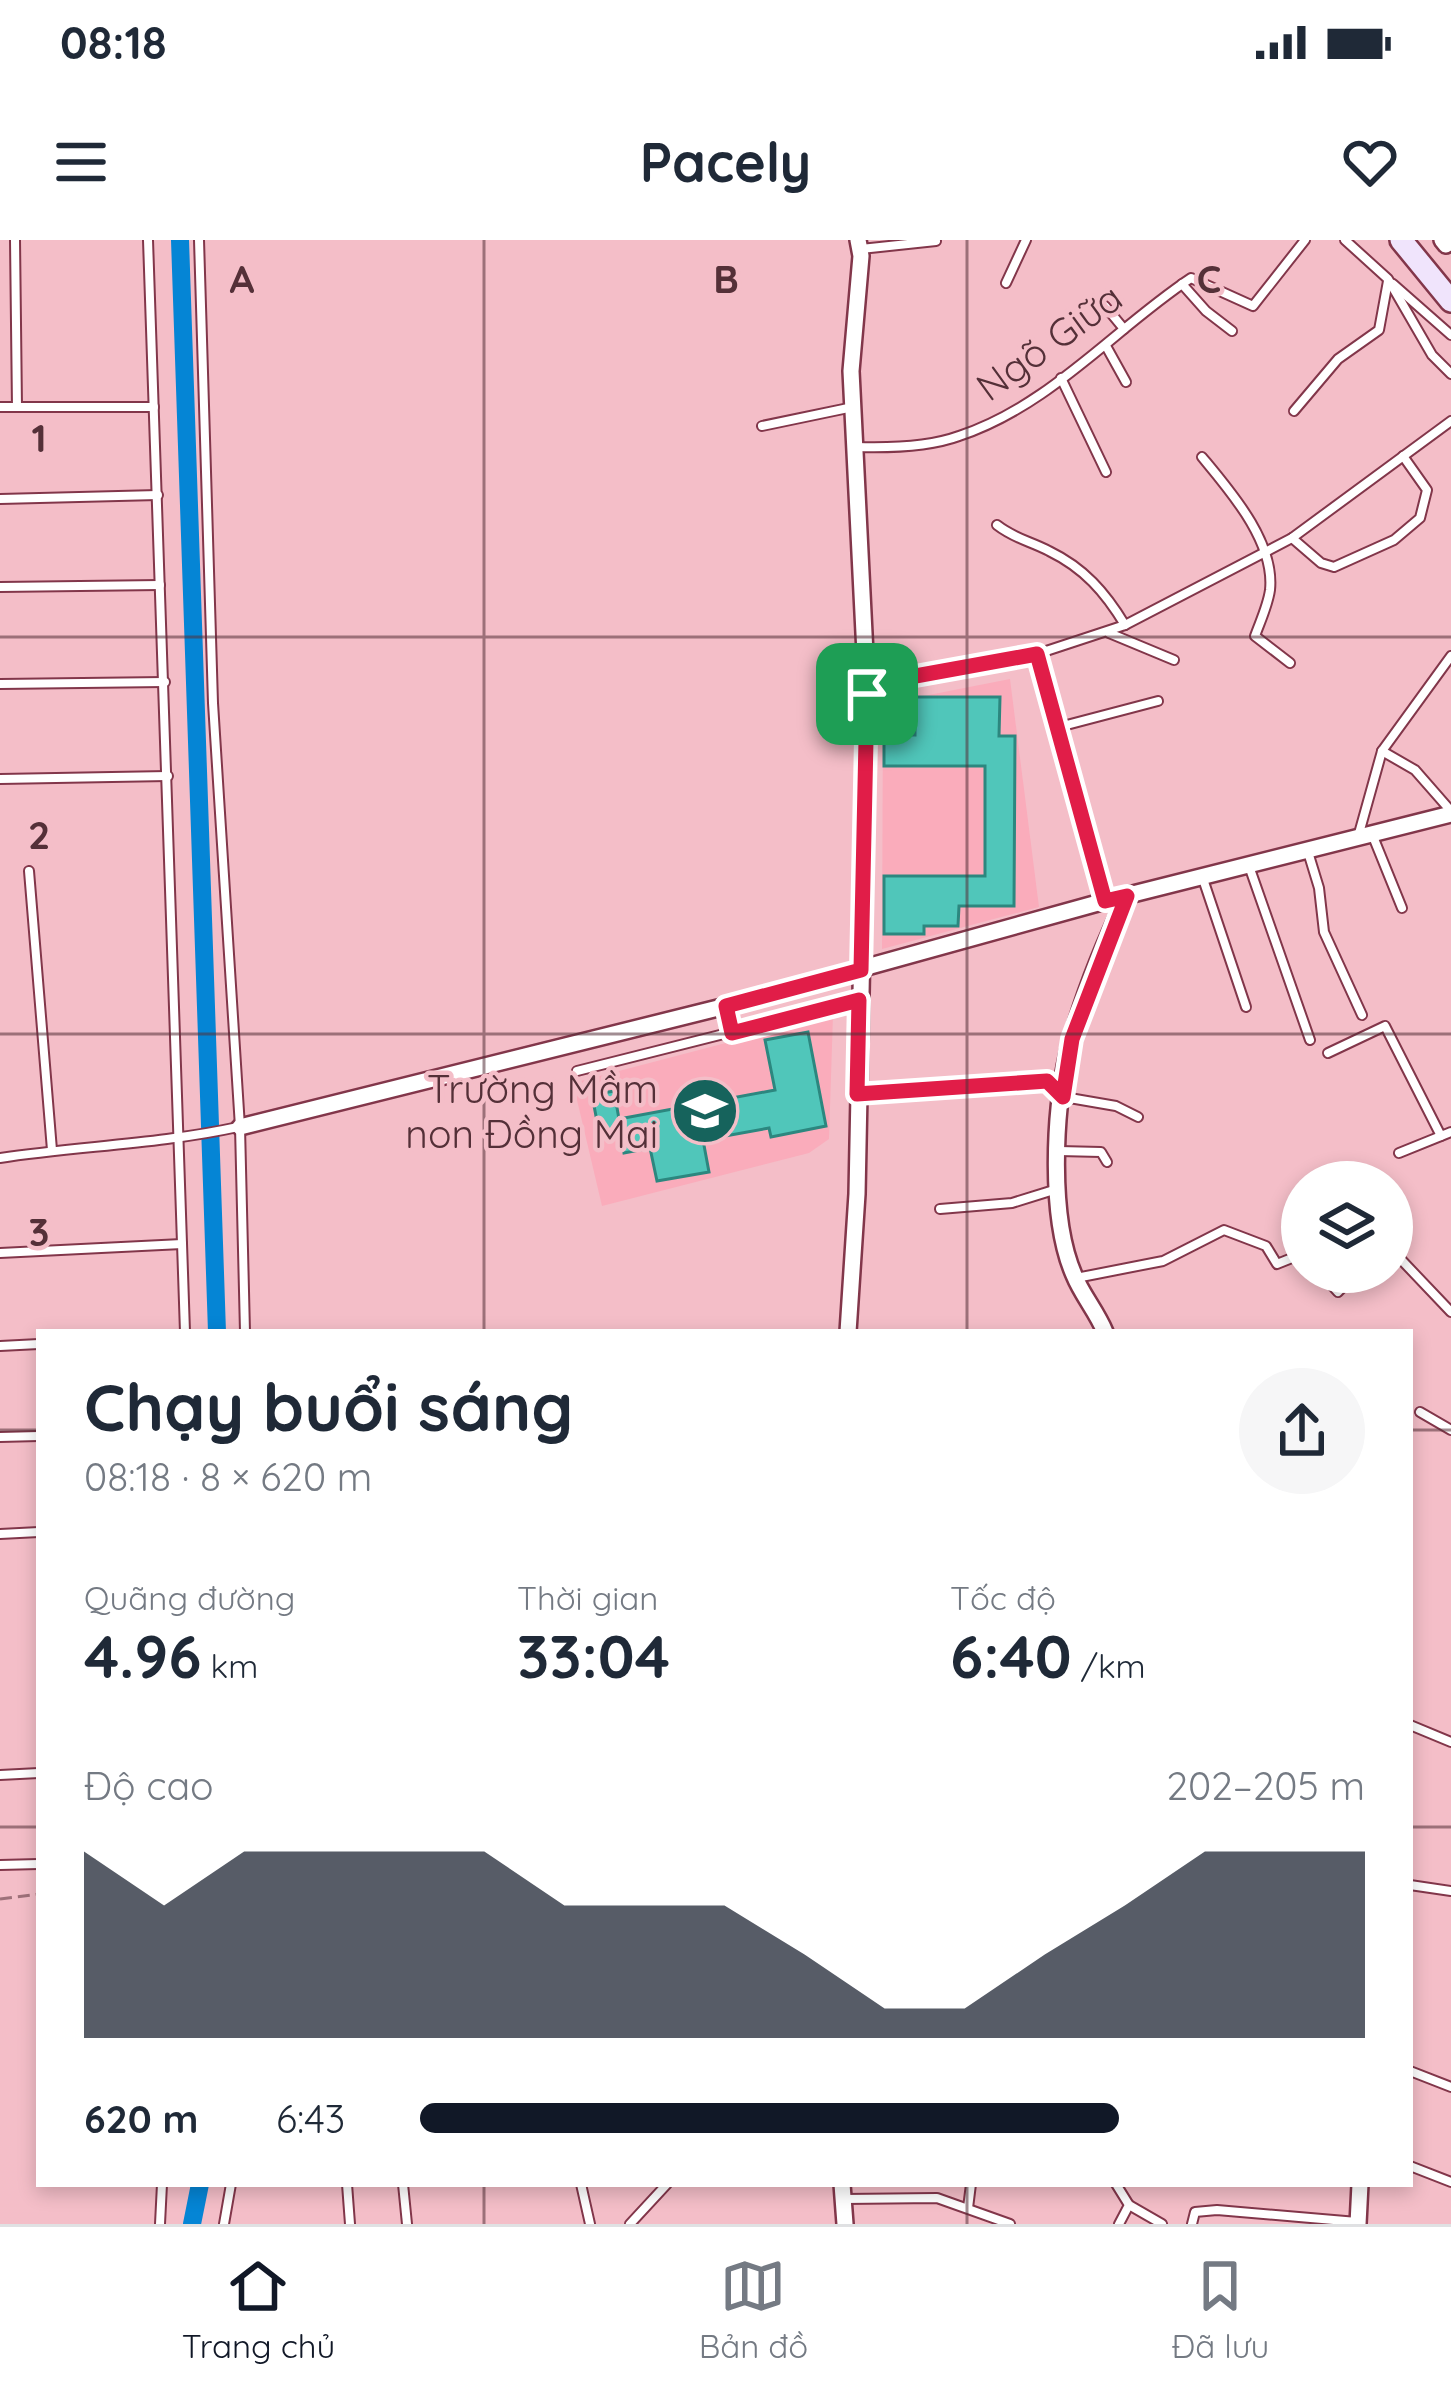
<!DOCTYPE html>
<html lang="vi">
<meta charset="utf-8">
<style>
body{margin:0;font-family:Quicksand,sans-serif;background:#f6f6f7;color:#1f2937;height:100vh;display:flex;flex-direction:column;font-size:45px;white-space:nowrap}
*{box-sizing:border-box;margin:0}
p{font-size:39px;color:#747a83}
.icon{flex:none;width:66px;height:66px;fill:none;stroke:currentColor;stroke-width:2;stroke-linecap:round;stroke-linejoin:round}
.map{position:relative;flex:1;overflow:hidden}
.drawer{position:absolute;left:36px;top:1089px;width:1377px;height:858px;display:flex;flex-direction:column;background:#fff;border-radius:0px;box-shadow:0 6px 18px #0003}
.drawer>*{flex:none}
.controls{position:absolute;left:1281px;top:921px;display:grid;gap:24px}
.controls a{display:grid;place-items:center;width:132px;height:132px;border-radius:50%;background:#fff;box-shadow:0 6px 18px #0003;font-size:60px}
.pin{position:absolute;display:grid;place-items:center;width:102px;height:102px;color:#fff;margin:-51px;border-radius:24px;box-shadow:0 6px 18px #0006}
.round{display:grid;place-items:center;flex:none;width:126px;height:126px;border-radius:63px;background:#f6f6f7}
.headline{display:flex;align-items:center;justify-content:space-between;height:204px;padding:0 48px}
h1{font-size:66px;font-weight:800;line-height:90px}
.stats{display:grid;grid-template-columns:repeat(3,1fr);gap:18px;height:204px;padding:12px 48px}
.stats div{display:grid;align-content:center}
.stats b{font-size:60px;font-weight:800}
.stats small{font-size:33px;font-weight:400}
.stats p{font-size:33px}
.chart{height:336px;padding:24px 48px}
.chart p{display:flex;justify-content:space-between}
.chart svg{width:100%;height:216px;margin-top:12px;fill:#111827;opacity:.7}
ul{padding:0 48px;list-style:none;font-size:39px}
li{display:grid;grid-template-columns:192px 144px 1fr;align-items:center;height:90px}
li i{height:30px;border-radius:15px;background:#111827}
.status{display:flex;justify-content:space-between;align-items:center;height:84px;padding:0 60px;background:#fff;direction:ltr}
.status svg{height:33px;fill:currentColor}
header{display:flex;justify-content:space-between;align-items:center;height:156px;padding:0 48px;background:#fff;font-size:54px;font-weight:800}
.menu{display:flex;justify-content:space-around;align-items:center;height:168px;border-top:3px solid #e0e1e3;background:#fff;font-size:33px;color:#747a83}
.menu a{display:grid;justify-items:center;gap:6px}
.menu .on{color:#111827}
.map>svg:first-child{display:block}
</style>
<div class="status"><b>08:18</b><svg viewBox="0 0 49 12"><path d="M0 12V9h3v3zM5 12V6h3v6zM10 12V3h3v9zM15 12V0h3v12zM26 1h20v11H26zM47 4h2v5h-2z"/></svg></div>
<header><svg class="icon" aria-label="menu" viewBox="0 0 24 24"><path d="M4 6h16M4 12h16M4 18h16"/></svg>Pacely<svg class="icon" aria-label="heart" viewBox="0 0 24 24"><path d="M12 20l-8-8c-3-5 5-10 8-4 3-6 11-1 8 4z"/></svg></header>
<div class="map">
<svg width="1451" height="1984" viewBox="0 0 1451 1984">
<rect width="100%" height="100%" fill="#f4bec8"/>
<g fill="#faacbb">
<path d="M 1010,439 L 1039,667 L 882,709 L 883,464 Z"/>
<path d="M 833,775 L 829,899 L 809,913 L 602,966 L 573,843 Z"/>
</g>
<g fill="none" stroke-linecap="round" stroke-linejoin="round">
<g stroke="#0585d5" stroke-width="18">
<path d="M 180,0 L 217,1092"/>
<path d="M 192,1984 L 200,1944"/>
</g>
</g>
<g fill="#50c6ba" stroke="#2c877f" stroke-width="3">
<path d="M 915,457 L 1000,457 L 999,496 L 1015,496 L 1014,666 L 959,666 L 958,686 L 924,686 L 924,694 L 884,694 L 884,636 L 985,636 L 985,526 L 884,526 L 884,495 L 915,495 Z"/>
<path d="M 808,792 L 826,886 L 771,897 L 769,888 L 703,900 L 709,932 L 657,941 L 650,908 L 624,913 L 620,888 L 599,892 L 592,855 L 614,851 L 619,879 L 775,850 L 765,800 Z"/>
</g>
<g fill="none" stroke-linecap="round" stroke-linejoin="round">
<g stroke="#82364a" stroke-width="12">
<g id="lane">
<path d="M 15,0 L 17,167"/>
<path d="M 148,0 L 185,1092"/>
<path d="M 199,0 L 213,463 L 240,887 L 245,1092"/>
<path d="M 1345,0 L 1388,39 L 1432,115 L 1451,134"/>
<path d="M 861,9 L 936,1"/>
<path d="M 1006,43 L 1026,0"/>
<path d="M 1182,44 L 1206,71 L 1232,91"/>
<path d="M 1393,44 L 1451,95"/>
<path d="M 1105,66 L 1124,89"/>
<path d="M 1106,106 L 1126,142"/>
<path d="M 1061,138 L 1106,232"/>
<path d="M 0,167 L 154,167"/>
<path d="M 1294,171 L 1338,119 L 1379,90 L 1388,41"/>
<path d="M 762,186 L 853,167"/>
<path d="M 856,207 C 888,208 929,207 959,196 C 1050,166 1114,89 1191,38 L 1253,66 L 1305,0"/>
<path d="M 1202,217 C 1231,252 1275,302 1270,350 C 1268,365 1260,382 1255,396 L 1290,423"/>
<path d="M 0,259 L 158,255"/>
<path d="M 997,285 C 1015,299 1030,301 1049,311 C 1084,328 1105,352 1125,385"/>
<path d="M 1292,298 L 1321,323 L 1334,327 L 1394,300 L 1420,278 L 1427,250 L 1403,216"/>
<path d="M 0,347 L 160,345"/>
<path d="M 1109,393 L 1174,420"/>
<path d="M 1037,414 L 1104,660"/>
<path d="M 0,444 L 165,442"/>
<path d="M 868,453 L 910,437 L 1037,414 L 1125,385 L 1292,298 L 1451,181"/>
<path d="M 1059,487 L 1158,461"/>
<path d="M 1382,511 L 1415,530 L 1451,571"/>
<path d="M 0,539 L 168,536"/>
<path d="M 1372,594 L 1402,668"/>
<path d="M 1358,597 L 1382,511 L 1451,416"/>
<path d="M 1308,612 L 1319,648 L 1324,692 L 1362,775"/>
<path d="M 1249,626 L 1310,800"/>
<path d="M 29,631 L 52,910"/>
<path d="M 1203,639 L 1246,767"/>
<path d="M 726,766 L 732,793"/>
<path d="M 1328,813 L 1385,786 L 1441,896"/>
<path d="M 577,831 L 859,760"/>
<path d="M 858,854 L 1047,841 L 1058,856 L 1116,866 L 1138,877"/>
<path d="M 1059,911 L 1101,912 L 1107,922"/>
<path d="M 1399,913 L 1451,892"/>
<path d="M 0,918 C 80,906 160,904 238,887"/>
<path d="M 940,969 L 1012,963 L 1057,949"/>
<path d="M 1392,1010 L 1451,1072"/>
<path d="M 0,1013 L 182,1004"/>
<path d="M 1320,1032 L 1338,1052 L 1358,1032"/>
<path d="M 1076,1038 L 1163,1021 L 1224,990 L 1266,1006 L 1277,1024 L 1302,1014"/>
<path d="M 0,1106 L 39,1104"/>
<path d="M 1420,1172 L 1451,1190"/>
<path d="M 0,1197 L 39,1196"/>
<path d="M 0,1294 L 39,1292"/>
<path d="M 1410,1485 L 1451,1502"/>
<path d="M 0,1535 L 39,1533"/>
<path d="M 0,1625 L 39,1624"/>
<path d="M 1410,1645 L 1451,1651"/>
<path d="M 1410,1831 L 1451,1847"/>
<path d="M 1410,1926 L 1451,1942"/>
<path d="M 347,1944 L 350,1984"/>
<path d="M 403,1944 L 407,1984"/>
<path d="M 581,1944 L 590,1984"/>
<path d="M 1116,1944 L 1129,1965 L 1119,1984"/>
<path d="M 844,1959 L 937,1958 L 1010,1984"/>
<path d="M 1129,1965 L 1162,1984"/>
<path d="M 968,1968 L 971,1944"/>
<path d="M 160,1984 L 162,1944"/>
<path d="M 224,1984 L 231,1944"/>
<path d="M 630,1984 L 667,1944"/>
<path d="M 1192,1984 L 1195,1972 L 1217,1970 L 1357,1982"/>
</g>
</g>
<g stroke="#82364a" stroke-width="20">
<g id="street">
<path d="M 1442,0 L 1446,5"/>
<path d="M 240,887 L 726,766 L 1105,661 L 1451,574"/>
<path d="M 848,1092 L 857,954 L 867,454 L 851,131 L 861,16 L 858,0"/>
<path d="M 1105,1092 C 1097,1072 1082,1055 1074,1035 C 1049,978 1054,873 1068,813 C 1081,760 1103,706 1127,656"/>
<path d="M 842,1944 L 845,1984"/>
<path d="M 1358,1984 L 1360,1944"/>
</g>
</g>
<g stroke="#82364a" stroke-width="26">
<path id="secondary" d="M 1401,0 L 1451,61"/>
</g>
<path stroke="#9e717a" stroke-width="3" stroke-dasharray="12 6" stroke-linecap="butt" d="M 0,1659 L 39,1654"/>
<use href="#lane" stroke="#fff" stroke-width="8"/>
<use href="#street" stroke="#fff" stroke-width="15"/>
<use href="#secondary" stroke="#f0e4fc" stroke-width="21"/>
</g>
<g fill="none" stroke-linecap="round" stroke-linejoin="round">
<g stroke="#fff" stroke-width="24">
<path id="route" d="M 1037,414 L 1105,661 L 1127,656 L 1072,799 L 1063,857 L 1047,841 L 857,854 L 859,760 L 732,793 L 726,766 L 861,730 L 867,454 L 910,437 Z"/>
</g>
<use href="#route" stroke="#e11d48" stroke-width="15"/>
</g>
<path fill="none" stroke="#543038" stroke-width="3" stroke-opacity="0.55" d="M 484,0 L 484,1092M 967,0 L 967,1092M 0,397 L 1451,397M 0,794 L 1451,794M 0,1190 L 39,1190M 1410,1190 L 1451,1190M 0,1587 L 39,1587M 1410,1587 L 1451,1587M 484,1944 L 484,1984M 967,1944 L 967,1984"/>
<defs>
<g id="school-disc" transform="scale(3.45)"><circle r="9.5" fill="#16635c" stroke="#f4bec8"/><path d="M0-5L7-2L0 1L-7-2ZM-4 1L0 2.5L4 1V4Q0 6-4 4Z" fill="#fff"/></g>
</defs>
<g fill-rule="evenodd">
<use href="#school-disc" x="705" y="871"/>
</g>
<g text-anchor="middle" stroke-width="9" stroke-linejoin="round" paint-order="stroke">
<g font-size="39" fill="#543038" stroke="#f4bec8">
<text transform="translate(1049 102) rotate(-36)" y="14">Ngõ Giữa</text>
</g>
<g font-size="39" fill="#543038" stroke="#f4bec8" text-anchor="end">
<text x="658" y="863">Trường Mầm<tspan x="658" dy="45">non Đồng Mai</tspan></text>
</g>
</g>
<g font-size="39" text-anchor="middle" font-weight="bold" fill="#543038" stroke="#f4bec8" stroke-width="9" stroke-linejoin="round" paint-order="stroke">
<text x="242" y="53">A</text>
<text x="726" y="53">B</text>
<text x="1209" y="53">C</text>
<text x="39" y="212">1</text>
<text x="39" y="609">2</text>
<text x="39" y="1006">3</text>
</g>
</svg>
<div class="controls">
<a><svg class="icon" aria-label="layers" viewBox="0 0 24 24"><path d="M12 4l9 5-9 5-9-5zM3 14l9 5 9-5"/></svg></a>
</div>
<div class="pin" style="left:867px;top:454px;background:#1e9e55"><svg class="icon" aria-label="arrive" viewBox="0 0 24 24"><path d="M6 21V4h12l-3 4 3 4H6"/></svg></div>
<section class="drawer">
<div class="headline"><div><h1>Chạy buổi sáng</h1><p>08:18 · 8 × 620 m</p></div><a class="round"><svg class="icon" aria-label="share" viewBox="0 0 24 24"><path d="M12 15V3M7 8l5-5 5 5M5 13v7h14v-7"/></svg></a></div>
<div class="stats">
<div><p>Quãng đường</p><b>4.96<small> km</small></b></div>
<div><p>Thời gian</p><b>33:04</b></div>
<div><p>Tốc độ</p><b>6:40<small> /km</small></b></div>
</div>
<div class="chart"><p><span>Độ cao</span>202–205 m</p>
<svg viewBox="0 0 160 44" preserveAspectRatio="none"><path d="M0 44V6L10 17L20 6L30 6L40 6L50 6L60 17L70 17L80 17L90 27L100 38L110 38L120 27L130 17L140 6L150 6L160 6V44z"/></svg>
</div>
<ul>
<li><b>620 m</b>6:43<i style="width:74%"></i></li>
</ul>
</section>
</div>
<nav class="menu">
<a class="on"><svg class="icon" aria-label="home" viewBox="0 0 24 24"><path d="M3 11l9-7 9 7M6 9v11h12V9"/></svg>Trang chủ</a>
<a><svg class="icon" aria-label="map" viewBox="0 0 24 24"><path d="M3 6l6-2 6 2 6-2v14l-6 2-6-2-6 2zM9 4v14M15 6v14"/></svg>Bản đồ</a>
<a><svg class="icon" aria-label="saved" viewBox="0 0 24 24"><path d="M7 4h10v16l-5-4-5 4z"/></svg>Đã lưu</a>
</nav>
